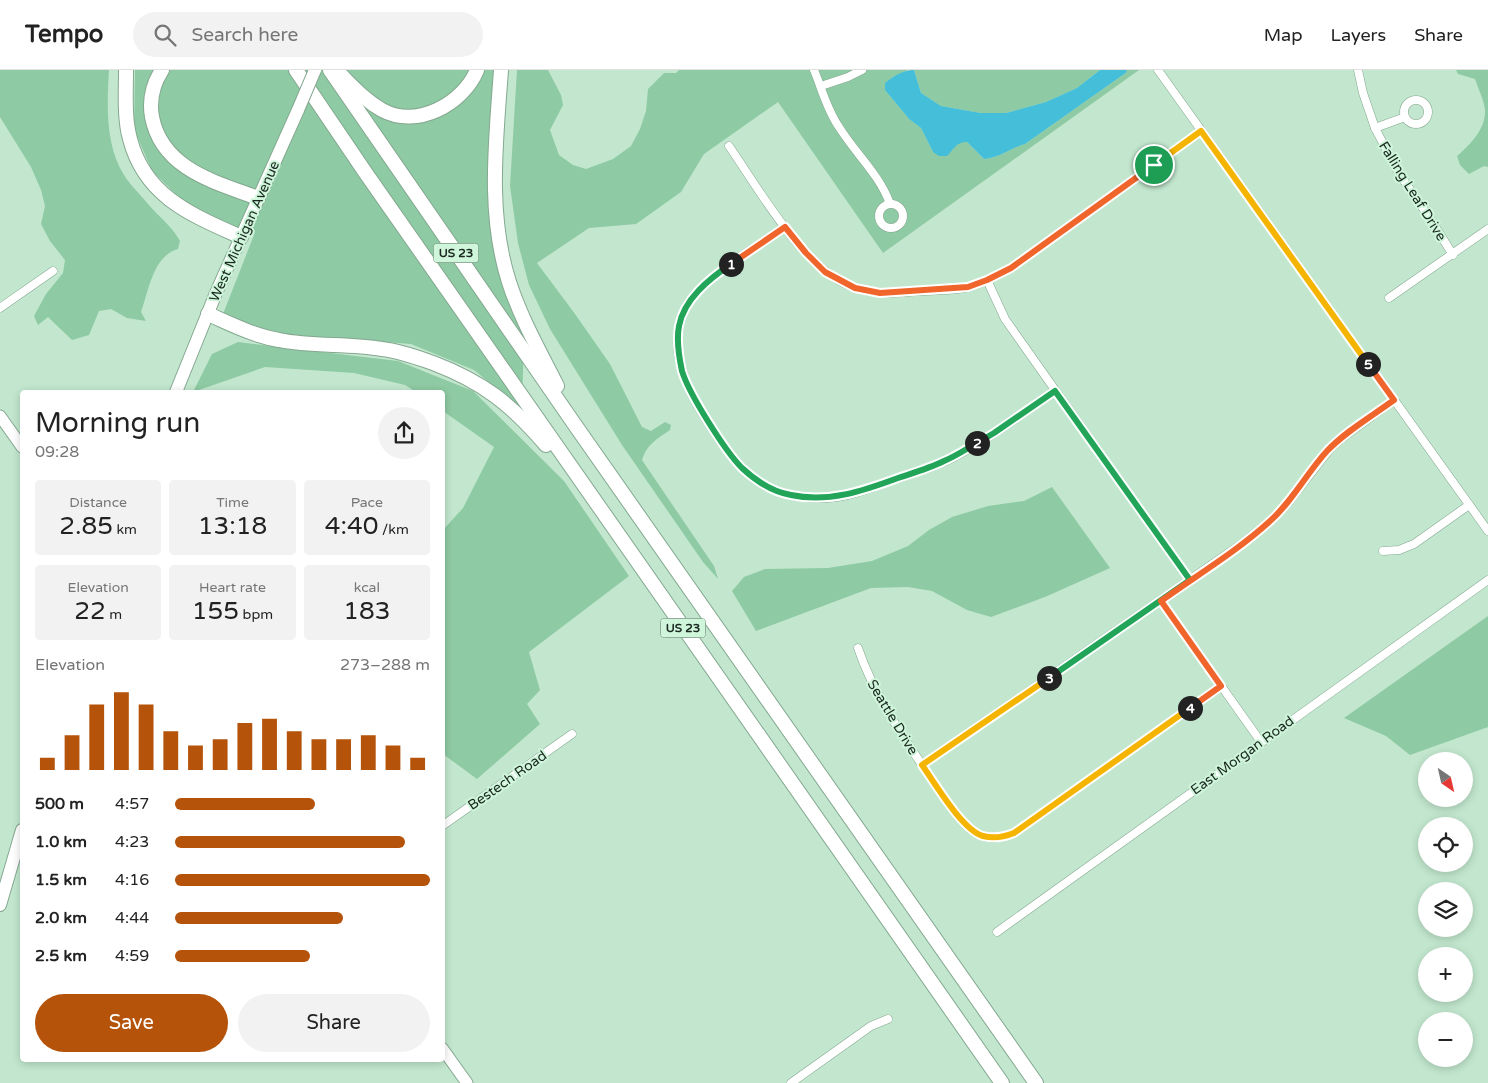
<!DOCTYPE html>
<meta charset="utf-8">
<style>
body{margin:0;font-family:"Varela Round",sans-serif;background:#f2f2f2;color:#222;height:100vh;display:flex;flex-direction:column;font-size:19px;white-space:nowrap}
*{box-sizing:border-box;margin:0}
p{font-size:16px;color:#767676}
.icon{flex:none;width:28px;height:28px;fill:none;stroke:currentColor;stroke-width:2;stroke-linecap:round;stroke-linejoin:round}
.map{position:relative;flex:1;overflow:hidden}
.side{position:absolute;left:20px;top:320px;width:425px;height:672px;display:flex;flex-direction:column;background:#fff;border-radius:5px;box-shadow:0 2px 8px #0003}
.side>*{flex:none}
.needle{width:32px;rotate:146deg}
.fabs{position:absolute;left:1418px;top:682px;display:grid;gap:10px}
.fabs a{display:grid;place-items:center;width:55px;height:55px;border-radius:50%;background:#fff;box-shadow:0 2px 8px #0003;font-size:25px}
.pin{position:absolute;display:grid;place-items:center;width:42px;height:42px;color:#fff;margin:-21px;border:2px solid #fff;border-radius:50%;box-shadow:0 1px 5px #0007}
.km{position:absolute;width:25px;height:25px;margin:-12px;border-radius:50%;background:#222;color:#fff;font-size:14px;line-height:25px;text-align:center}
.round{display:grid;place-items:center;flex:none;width:52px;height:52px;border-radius:26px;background:#f2f2f2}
.headline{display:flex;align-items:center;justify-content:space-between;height:85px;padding:0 15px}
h1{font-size:28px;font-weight:600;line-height:38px}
.metrics{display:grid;grid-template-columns:repeat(3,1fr);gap:8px;height:85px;padding:5px 15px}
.metrics div{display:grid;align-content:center;border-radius:5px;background:#f2f2f2;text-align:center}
.metrics b{font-size:25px;font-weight:600}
.metrics small{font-size:14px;font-weight:400}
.metrics p{font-size:14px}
.chart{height:140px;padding:10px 15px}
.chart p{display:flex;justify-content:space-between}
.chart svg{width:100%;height:90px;margin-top:5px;stroke:#b45309;stroke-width:6}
.cta{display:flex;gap:10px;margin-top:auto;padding:10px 15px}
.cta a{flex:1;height:58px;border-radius:30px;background:#b45309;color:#fff;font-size:20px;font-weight:600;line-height:58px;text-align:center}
.cta a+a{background:#f2f2f2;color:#222}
ul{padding:0 15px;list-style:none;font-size:16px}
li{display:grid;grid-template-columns:80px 60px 1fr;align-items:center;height:38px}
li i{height:12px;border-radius:6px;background:#b45309}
header{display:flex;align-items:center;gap:30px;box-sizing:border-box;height:70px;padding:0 25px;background:#fff;border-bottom:1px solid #e0e0e0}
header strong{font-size:24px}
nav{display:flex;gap:28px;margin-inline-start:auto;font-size:18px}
.search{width:350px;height:45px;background:#f2f2f2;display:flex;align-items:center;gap:12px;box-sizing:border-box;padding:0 18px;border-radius:28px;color:#767676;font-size:19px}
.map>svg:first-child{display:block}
</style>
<header>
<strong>Tempo</strong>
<div class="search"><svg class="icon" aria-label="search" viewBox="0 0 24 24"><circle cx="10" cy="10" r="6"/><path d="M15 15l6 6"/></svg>Search here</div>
<nav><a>Map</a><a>Layers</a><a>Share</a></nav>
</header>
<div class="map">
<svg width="1488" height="1013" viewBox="0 0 1488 1013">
<rect width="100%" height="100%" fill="#c2e7ce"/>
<g fill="#8ecaa3">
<path d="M 0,0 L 109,0 C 107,34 105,75 124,105 C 130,115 140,124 148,134 C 159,147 172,156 180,171 L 178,179 C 153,186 149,220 141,242 L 146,251 L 127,248 L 111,239 L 99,241 L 89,265 L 72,270 L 48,247 L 38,255 L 34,246 L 46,224 L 63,203 L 65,190 L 50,171 L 41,154 L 45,136 L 41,120 L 31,97 L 0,47 Z"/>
<path d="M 135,0 L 494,0 L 488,126 L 498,198 L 524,264 L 522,339 L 474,300 L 411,274 L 278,264 L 223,244 L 254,165 L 187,135 L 152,101 L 134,59 Z"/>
<path d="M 517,0 L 548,0 L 561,25 L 563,35 L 550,60 L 559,85 L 573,95 L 586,99 L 613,89 L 631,76 L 640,59 L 646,41 L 648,19 L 664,3 L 676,3 L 679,0 L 908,0 L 893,7 L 886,13 L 885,20 L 909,49 L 921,58 L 933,82 L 952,80 C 956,73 960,72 967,72 L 984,89 C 999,88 1011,78 1025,74 L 1127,2 L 1126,0 L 1139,0 L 883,183 L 778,32 L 704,84 L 681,122 L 636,154 L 589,158 L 537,193 L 575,244 L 610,294 L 642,357 L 651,361 L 665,352 L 671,355 L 670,360 C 658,368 646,375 642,390 L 714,496 L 718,509 L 703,492 L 622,375 L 550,259 L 529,215 L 518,173 L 510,116 Z"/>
<path d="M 914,0 L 1100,0 L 1077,18 L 1046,32 L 1006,43 L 981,43 L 941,36 L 921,23 Z"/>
<path d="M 1456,0 L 1488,0 L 1488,97 L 1484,96 L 1469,104 L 1460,95 L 1457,86 C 1470,75 1486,59 1485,40 C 1484,30 1478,18 1475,9 L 1458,4 Z"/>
<path d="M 238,272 L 398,291 L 473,321 L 564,411 L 629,506 L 529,582 L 540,620 L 527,634 L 540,654 L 477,709 L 443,684 L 443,460 L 463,438 L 494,377 L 443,341 L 442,322 L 416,322 L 405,315 L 354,303 L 265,297 L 193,322 L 212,284 Z"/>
<path d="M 1052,417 L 1110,498 L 1045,527 L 991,547 L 967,540 L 932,521 L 908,517 L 871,518 L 756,561 L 732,521 L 744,507 L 765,499 L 828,498 L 872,491 L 908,476 L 929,460 L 952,447 L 988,436 L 1024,431 Z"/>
<path d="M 1488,546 L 1488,657 L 1410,685 L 1386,666 L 1344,648 Z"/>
</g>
<path fill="#44bed9" d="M 914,0 L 921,23 L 941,36 L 981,43 L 1006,43 L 1046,32 L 1077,18 L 1100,0 L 1126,0 L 1127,2 L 1025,74 C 1011,78 999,88 984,89 L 967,72 C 956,72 954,79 947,86 L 939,86 L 933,82 L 921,58 L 909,49 L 885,20 L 885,13 C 894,6 903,0 914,0 Z"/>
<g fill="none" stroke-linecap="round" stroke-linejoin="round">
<g stroke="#84a890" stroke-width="9">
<g id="minor">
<path d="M 814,0 C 822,19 827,40 839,57 C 855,83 880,105 890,134"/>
<path d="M 1158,0 L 1488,461"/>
<path d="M 1358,0 L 1363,23 L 1375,58 L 1398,102 L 1429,147 L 1453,185"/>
<path d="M 821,16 L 848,7 L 862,0"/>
<circle cx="1416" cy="42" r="12"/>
<path d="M 1375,58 L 1405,47"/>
<path d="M 729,76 C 759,119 806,204 856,218 C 878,225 899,223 921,221 C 936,220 955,221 970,217 C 985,212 998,205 1011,198 L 1201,61"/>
<circle cx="891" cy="146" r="12"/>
<path d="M 785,157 C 760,174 698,211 686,237 C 680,250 676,267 678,281 C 679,288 681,296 683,303 C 693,335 736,402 767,417 C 784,425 806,429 825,428 C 846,428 868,419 887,412 C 906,405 926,400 944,392 C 984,373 1019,346 1055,321"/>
<path d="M 987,210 L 1005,249 L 1190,511"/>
<path d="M 1389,228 L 1488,159"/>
<path d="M 0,238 L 53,201"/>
<path d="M 1383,481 L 1399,480 L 1414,474 L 1469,435"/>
<path d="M 1161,531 L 1261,672"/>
<path d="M 858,578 C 875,628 906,671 935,714 C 946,730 958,750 974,762 C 986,771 1001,768 1014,763 L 1221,616"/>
<path d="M 922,695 L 1243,473 L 1269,452 L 1287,434 L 1329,380 L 1342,368 L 1394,330"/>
<path d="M 442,756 L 572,664"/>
<path d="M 997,862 L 1488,510"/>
<path d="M 791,1013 L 871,956 L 888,949"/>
</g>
</g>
<g stroke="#84a890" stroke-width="13">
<g id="secondary">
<path d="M 0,346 L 22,377"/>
<path d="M 442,978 L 467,1013"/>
</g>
</g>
<g stroke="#84a890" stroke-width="14">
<g id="trunk">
<path d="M 176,322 L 216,223 L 298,40"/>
<path d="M 0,835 L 22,760"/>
</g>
</g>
<g stroke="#84a890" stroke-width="16">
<g id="motorway">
<path d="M 126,0 C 126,23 124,47 130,69 C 145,127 192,145 241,167"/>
<path d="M 162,0 C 153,14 149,30 152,47 C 162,99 215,112 258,128"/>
<path d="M 296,0 L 365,102 L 1002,1013"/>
<path d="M 330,0 L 575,355 L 1036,1013"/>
<path d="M 501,0 C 496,71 487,143 509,212 C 521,249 540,282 557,316"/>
<path d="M 341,5 C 354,18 366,31 382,40 C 417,59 463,34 477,0"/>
<path d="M 208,244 C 231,254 254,266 279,270 C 313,277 348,273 382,279 C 400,281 416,287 433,293 C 483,312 511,334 546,375"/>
</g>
</g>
<use href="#minor" stroke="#fff" stroke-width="8"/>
<use href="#secondary" stroke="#fff" stroke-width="11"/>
<use href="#trunk" stroke="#fff" stroke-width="12"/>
<use href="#motorway" stroke="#fff" stroke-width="14"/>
<g stroke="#84a890" stroke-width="14" stroke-linecap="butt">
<path id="trunk-bridge" d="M 298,40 L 315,0"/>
</g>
<use href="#trunk-bridge" stroke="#fff" stroke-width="12"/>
</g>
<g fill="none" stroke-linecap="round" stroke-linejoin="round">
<g stroke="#fff" stroke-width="10">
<path id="split-1" d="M 731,194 L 785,157 L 806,183 L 825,202 L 855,218 L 880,223 L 968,217 L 987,210 L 1011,198 L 1154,95"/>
</g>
<g stroke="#fff" stroke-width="10">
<path id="split-2" d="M 731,194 C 709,209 684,229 679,256 C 676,271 679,287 682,301 C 689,324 725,381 742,398 C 756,411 772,422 791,425 C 828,433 863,421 898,408 C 913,403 930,398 944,391 C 956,386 966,379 977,373"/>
</g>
<g stroke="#fff" stroke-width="10">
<path id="split-3" d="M 977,373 L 994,363 L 1055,321 L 1190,510 L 1049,608"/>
</g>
<g stroke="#fff" stroke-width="10">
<path id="split-4" d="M 1049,608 L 922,695 C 935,713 962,760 983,766 C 994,769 1004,767 1014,763 L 1190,638"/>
</g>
<g stroke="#fff" stroke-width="10">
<path id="split-5" d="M 1190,638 L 1221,616 L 1161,531 C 1197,505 1236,482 1269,452 C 1292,432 1306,404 1327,381 C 1346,361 1372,346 1394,330 L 1368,294"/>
</g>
<g stroke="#fff" stroke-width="10">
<path id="split-6" d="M 1154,95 L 1201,61 L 1368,294"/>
</g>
<use href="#split-1" stroke="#f0652b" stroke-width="6"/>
<use href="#split-2" stroke="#22a559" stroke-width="6"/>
<use href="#split-3" stroke="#22a559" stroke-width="6"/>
<use href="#split-4" stroke="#f5b400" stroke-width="6"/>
<use href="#split-5" stroke="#f0652b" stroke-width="6"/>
<use href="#split-6" stroke="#f5b400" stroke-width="6"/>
</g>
<g text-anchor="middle" stroke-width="4" stroke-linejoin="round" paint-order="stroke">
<g fill="#cff5db" stroke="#506657" stroke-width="1">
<rect x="433.5" y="173.5" width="45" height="19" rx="4"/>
<rect x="660.5" y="548.5" width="45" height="19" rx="4"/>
</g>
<g font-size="12" font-weight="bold" fill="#1a281f">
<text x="456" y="187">US 23</text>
<text x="683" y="562">US 23</text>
</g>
<g font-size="14" fill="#1a281f" stroke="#cff5db">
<text transform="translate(1413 121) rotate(58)" y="5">Falling Leaf Drive</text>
<text transform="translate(244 161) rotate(-66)" y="5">West Michigan Avenue</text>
<text transform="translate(893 647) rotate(59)" y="5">Seattle Drive</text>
<text transform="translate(1242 685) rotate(-36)" y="5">East Morgan Road</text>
<text transform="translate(507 710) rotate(-35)" y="5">Bestech Road</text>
</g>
</g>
</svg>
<div class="fabs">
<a><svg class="needle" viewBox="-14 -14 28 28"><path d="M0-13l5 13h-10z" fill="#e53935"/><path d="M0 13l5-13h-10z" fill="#767676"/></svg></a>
<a><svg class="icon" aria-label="locate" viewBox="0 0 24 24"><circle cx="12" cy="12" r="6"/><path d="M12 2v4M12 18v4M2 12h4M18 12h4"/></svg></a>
<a><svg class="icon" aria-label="layers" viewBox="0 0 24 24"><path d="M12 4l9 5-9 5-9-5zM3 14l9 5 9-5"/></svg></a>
<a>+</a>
<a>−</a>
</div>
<div class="pin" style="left:1154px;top:95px;background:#1e9e55"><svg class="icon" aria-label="arrive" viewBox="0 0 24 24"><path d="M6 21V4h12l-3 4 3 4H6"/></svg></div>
<b class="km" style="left:731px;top:194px">1</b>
<b class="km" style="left:977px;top:373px">2</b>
<b class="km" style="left:1049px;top:608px">3</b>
<b class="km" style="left:1190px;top:638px">4</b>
<b class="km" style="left:1368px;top:294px">5</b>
<section class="side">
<div class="headline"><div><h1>Morning run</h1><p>09:28</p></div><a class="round"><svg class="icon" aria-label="share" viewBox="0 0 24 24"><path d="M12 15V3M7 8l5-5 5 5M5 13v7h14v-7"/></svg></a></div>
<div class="metrics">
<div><p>Distance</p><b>2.85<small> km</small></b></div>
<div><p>Time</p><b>13:18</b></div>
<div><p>Pace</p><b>4:40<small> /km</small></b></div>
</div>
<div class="metrics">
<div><p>Elevation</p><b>22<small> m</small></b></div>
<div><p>Heart rate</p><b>155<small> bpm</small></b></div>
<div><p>kcal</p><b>183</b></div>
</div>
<div class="chart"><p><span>Elevation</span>273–288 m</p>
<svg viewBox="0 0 160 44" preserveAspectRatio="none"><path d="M5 44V38M15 44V27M25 44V12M35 44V6M45 44V12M55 44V25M65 44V32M75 44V29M85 44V21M95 44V19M105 44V25M115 44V29M125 44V29M135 44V27M145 44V32M155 44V38"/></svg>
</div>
<ul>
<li><b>500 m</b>4:57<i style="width:55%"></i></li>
<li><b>1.0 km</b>4:23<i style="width:90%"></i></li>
<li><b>1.5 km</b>4:16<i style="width:100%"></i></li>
<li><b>2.0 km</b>4:44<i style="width:66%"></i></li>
<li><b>2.5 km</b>4:59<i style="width:53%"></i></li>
</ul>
<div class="cta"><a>Save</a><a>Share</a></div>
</section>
</div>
